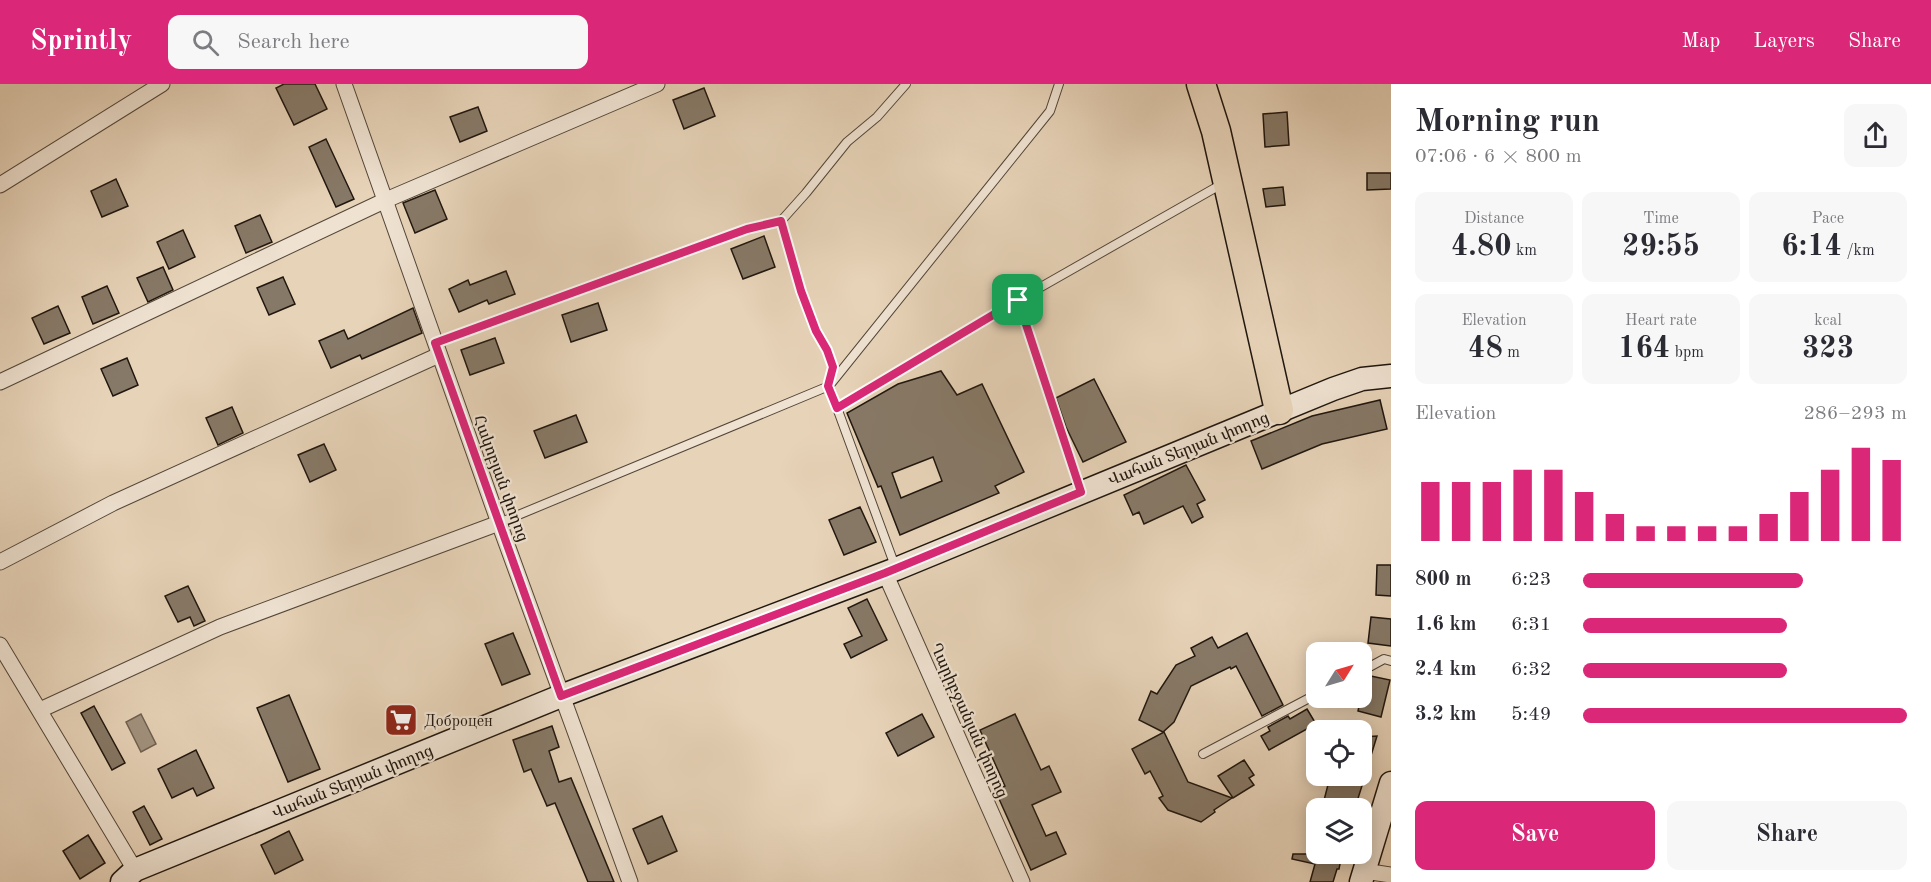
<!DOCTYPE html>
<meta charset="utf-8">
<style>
body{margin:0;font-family:"Old Standard TT","Noto Serif Armenian",serif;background:#f7f7f7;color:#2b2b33;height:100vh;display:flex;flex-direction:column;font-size:22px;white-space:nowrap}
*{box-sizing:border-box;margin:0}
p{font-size:20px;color:#7c7c81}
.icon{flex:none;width:33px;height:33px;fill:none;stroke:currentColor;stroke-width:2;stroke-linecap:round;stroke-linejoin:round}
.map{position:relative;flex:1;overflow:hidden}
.sheet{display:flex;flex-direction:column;background:#fff;width:540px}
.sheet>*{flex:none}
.needle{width:39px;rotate:53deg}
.tools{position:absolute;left:1306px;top:558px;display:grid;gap:12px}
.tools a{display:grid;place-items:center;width:66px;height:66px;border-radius:12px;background:#fff;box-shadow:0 3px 15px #0003;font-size:30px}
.pin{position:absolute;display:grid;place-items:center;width:51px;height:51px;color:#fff;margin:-26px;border-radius:12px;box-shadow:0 3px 9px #0006}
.round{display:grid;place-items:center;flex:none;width:63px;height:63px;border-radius:12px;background:#f7f7f7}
.overview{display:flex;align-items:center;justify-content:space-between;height:102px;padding:0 24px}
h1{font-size:33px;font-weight:600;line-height:45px}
.stats{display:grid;grid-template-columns:repeat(3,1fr);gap:9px;height:102px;padding:6px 24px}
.stats div{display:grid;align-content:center;border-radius:12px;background:#f7f7f7;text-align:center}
.stats b{font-size:30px;font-weight:600}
.stats small{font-size:16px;font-weight:400}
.stats p{font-size:16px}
.chart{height:168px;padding:12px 24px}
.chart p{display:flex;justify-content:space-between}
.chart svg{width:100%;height:108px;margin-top:6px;stroke:#db2777;stroke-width:6}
.primary-button{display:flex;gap:12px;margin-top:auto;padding:12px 24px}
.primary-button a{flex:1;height:69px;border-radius:12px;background:#db2777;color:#fff;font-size:24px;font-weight:600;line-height:69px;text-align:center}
.primary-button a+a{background:#f7f7f7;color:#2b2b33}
ul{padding:0 24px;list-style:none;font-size:20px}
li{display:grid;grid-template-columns:96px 72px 1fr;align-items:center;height:45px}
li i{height:15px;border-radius:8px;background:#db2777}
header{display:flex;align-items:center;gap:36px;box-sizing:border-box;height:84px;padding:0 30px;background:#db2777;color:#fff}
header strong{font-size:28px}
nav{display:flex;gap:33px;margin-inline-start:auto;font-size:21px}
.search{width:420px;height:54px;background:#f7f7f7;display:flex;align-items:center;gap:15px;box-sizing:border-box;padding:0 21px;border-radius:12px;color:#7c7c81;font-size:22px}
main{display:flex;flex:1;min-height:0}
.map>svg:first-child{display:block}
</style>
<header>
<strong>Sprintly</strong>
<div class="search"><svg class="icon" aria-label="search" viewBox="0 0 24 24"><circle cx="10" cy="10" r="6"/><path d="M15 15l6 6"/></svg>Search here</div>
<nav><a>Map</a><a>Layers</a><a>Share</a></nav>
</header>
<main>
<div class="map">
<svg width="1391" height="798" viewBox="0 0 1391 798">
<rect width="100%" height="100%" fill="#e7d3b8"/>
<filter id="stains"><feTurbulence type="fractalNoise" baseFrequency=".00333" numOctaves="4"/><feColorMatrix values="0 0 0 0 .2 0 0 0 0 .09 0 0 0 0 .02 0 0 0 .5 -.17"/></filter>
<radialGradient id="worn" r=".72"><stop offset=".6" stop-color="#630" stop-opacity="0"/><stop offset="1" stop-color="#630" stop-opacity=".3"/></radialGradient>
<path fill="#a3937f" stroke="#6f6152" stroke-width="1.5" d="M 141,630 L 156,660 L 141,668 L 126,638 Z"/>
<g fill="#877967" stroke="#20170f" stroke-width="1.5" fill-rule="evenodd">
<path d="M 284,0 L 315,0 L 327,25 L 294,41 L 276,4 Z"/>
<path d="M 704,4 L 715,32 L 684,45 L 673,16 Z"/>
<path d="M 478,23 L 487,47 L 460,58 L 450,33 Z"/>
<path d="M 1287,28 L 1289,61 L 1265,63 L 1263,30 Z"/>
<path d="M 326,55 L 354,115 L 336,123 L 309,63 Z"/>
<path d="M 1367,89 L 1391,89 L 1391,105 L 1367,106 Z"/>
<path d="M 116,95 L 128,122 L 102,133 L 91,107 Z"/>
<path d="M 1283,103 L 1285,121 L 1266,123 L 1263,105 Z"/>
<path d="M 435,106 L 447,135 L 415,149 L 403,119 Z"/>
<path d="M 260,131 L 272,158 L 246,169 L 235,142 Z"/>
<path d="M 183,146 L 195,173 L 169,185 L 157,158 Z"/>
<path d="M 764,152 L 775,183 L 743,195 L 731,165 Z"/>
<path d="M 163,183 L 173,206 L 148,218 L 137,194 Z"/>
<path d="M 506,187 L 515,210 L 489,220 L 487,216 L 459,228 L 449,205 L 468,196 L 470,201 Z"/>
<path d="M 283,193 L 295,220 L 269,231 L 257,204 Z"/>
<path d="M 107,202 L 119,229 L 93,240 L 82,213 Z"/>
<path d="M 598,219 L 607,246 L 571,258 L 562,231 Z"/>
<path d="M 58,222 L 70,249 L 44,260 L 32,234 Z"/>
<path d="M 413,224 L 422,249 L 362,275 L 360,271 L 331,284 L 319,257 L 344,246 L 348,255 Z"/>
<path d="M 495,254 L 504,279 L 470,291 L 461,266 Z"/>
<path d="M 127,274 L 138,301 L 113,312 L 101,285 Z"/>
<path d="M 941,287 L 957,311 L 982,300 L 1024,388 L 995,402 L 999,409 L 900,451 L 881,402 L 878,403 L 847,329 L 898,300 ZM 933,373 L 942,397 L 901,414 L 892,389 Z"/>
<path d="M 1094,295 L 1126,358 L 1083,378 L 1066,343 L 1056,314 Z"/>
<path d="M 1380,316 L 1387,345 L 1322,360 L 1262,385 L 1251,357 L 1312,332 Z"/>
<path d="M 232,323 L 243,349 L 218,361 L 206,334 Z"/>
<path d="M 576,331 L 587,358 L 545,374 L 534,347 Z"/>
<path d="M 324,360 L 336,386 L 310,398 L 298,371 Z"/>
<path d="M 1186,381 L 1205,416 L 1197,420 L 1203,433 L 1192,439 L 1183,422 L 1144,440 L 1139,428 L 1133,431 L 1124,411 Z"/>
<path d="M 860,423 L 876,458 L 844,471 L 829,436 Z"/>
<path d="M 1377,481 L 1391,481 L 1391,512 L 1376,511 Z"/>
<path d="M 188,502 L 205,537 L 194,542 L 190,533 L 178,538 L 165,512 Z"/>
<path d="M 867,515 L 887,556 L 851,574 L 844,560 L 862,552 L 848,524 Z"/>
<path d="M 1371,533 L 1391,535 L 1391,562 L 1368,559 Z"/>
<path d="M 513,549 L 530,590 L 502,601 L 485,560 Z"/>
<path d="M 1247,549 L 1283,621 L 1262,632 L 1236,582 L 1231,585 L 1230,583 L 1191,602 L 1174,638 L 1163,648 L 1139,636 L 1151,607 L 1157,610 L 1176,581 L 1195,572 L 1191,564 L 1212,553 L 1218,564 Z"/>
<path d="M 1366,591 L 1390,596 L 1381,633 L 1358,627 Z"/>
<path d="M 289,611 L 320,685 L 288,698 L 257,624 Z"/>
<path d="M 94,622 L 125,679 L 112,686 L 81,629 Z"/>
<path d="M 1307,625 L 1316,640 L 1269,666 L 1261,652 L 1270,647 L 1268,643 L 1288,632 L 1290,635 Z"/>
<path d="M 922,630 L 934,653 L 898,672 L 886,649 Z"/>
<path d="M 1015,630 L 1041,686 L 1049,682 L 1061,708 L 1032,721 L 1046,752 L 1056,748 L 1066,770 L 1031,786 L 995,706 L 1005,702 L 980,646 Z"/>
<path d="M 552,642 L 559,663 L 549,667 L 559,698 L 571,694 L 614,798 L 588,798 L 555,719 L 547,722 L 531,685 L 524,688 L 513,656 Z"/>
<path d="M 1164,648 L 1188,698 L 1232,714 L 1214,726 L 1215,728 L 1201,738 L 1168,726 L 1159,714 L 1163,712 L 1150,687 L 1145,690 L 1132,665 Z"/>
<path d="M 1377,652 L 1365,691 L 1362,690 L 1362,653 Z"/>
<path d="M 196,666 L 214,704 L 197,712 L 193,704 L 172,714 L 158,685 Z"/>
<path d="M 1244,676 L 1254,691 L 1249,694 L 1254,701 L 1233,714 L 1218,692 Z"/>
<path d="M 1338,692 L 1365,692 L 1355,724 L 1322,724 L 1330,693 L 1337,695 Z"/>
<path d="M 144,722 L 162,755 L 150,761 L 133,728 Z"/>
<path d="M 662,732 L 677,767 L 648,780 L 633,745 Z"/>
<path d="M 289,747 L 303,776 L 275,790 L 261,761 Z"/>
<path d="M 88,751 L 105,779 L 80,795 L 63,767 Z"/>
<path d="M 1293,770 L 1342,770 L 1339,785 L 1337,785 L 1333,798 L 1310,798 L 1315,780 L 1292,775 Z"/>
</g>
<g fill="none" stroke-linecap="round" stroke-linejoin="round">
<g stroke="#524639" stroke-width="10">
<g id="lane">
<path d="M 781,137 L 801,207 L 816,247 L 827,266 L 833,283 L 829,302 L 895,482"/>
<path d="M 1018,216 L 1080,406"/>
<path d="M 435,259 L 747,145 L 781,137 L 806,109 L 847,58 L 877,33 L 906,0"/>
<path d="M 837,324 L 1018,216 L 1222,100"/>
<path d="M 499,439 L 829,302 L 1050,27 L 1059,0"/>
<path d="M 1362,587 L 1384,575 L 1391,577"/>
<path d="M 1203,670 L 1317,610"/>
</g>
</g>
<g stroke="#524639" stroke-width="17">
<g id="street">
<path d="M 344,0 L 499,439 L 630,798"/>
<path d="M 0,101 L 162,0"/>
<path d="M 0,298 L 386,116 L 657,0"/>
<path d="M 0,478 L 113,419 L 439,271"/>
<path d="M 885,489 L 1022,798"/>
<path d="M 0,561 L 135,786"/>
<path d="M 40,626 L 220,543 L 499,439"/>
<path d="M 1364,787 L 1391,791"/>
</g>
</g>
<g stroke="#20170f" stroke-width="25">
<g id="secondary">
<path d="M 122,798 L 135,786 L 561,612 L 896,485 L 1333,305 L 1362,295 L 1391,292"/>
<path d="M 1361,798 L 1391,699"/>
</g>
</g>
<g stroke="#20170f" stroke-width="31">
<path id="highway" d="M 1201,0 L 1216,47 L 1279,326"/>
</g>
<use href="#lane" stroke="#efe2d1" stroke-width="8"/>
<use href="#street" stroke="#efe2d1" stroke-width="15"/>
<use href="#secondary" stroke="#efe2d1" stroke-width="22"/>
<use href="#highway" stroke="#e7d3b8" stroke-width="28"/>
</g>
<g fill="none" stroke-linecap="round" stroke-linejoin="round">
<g stroke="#fff" stroke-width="12">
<path id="route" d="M 781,137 L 801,207 L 816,247 L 827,266 L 833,283 L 828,302 L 837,324 L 1018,216 L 1081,408 L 885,489 L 561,612 L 435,259 L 747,145 Z"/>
</g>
<use href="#route" stroke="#db2777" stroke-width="8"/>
</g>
<defs>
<g id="supermarket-square" transform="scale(1.725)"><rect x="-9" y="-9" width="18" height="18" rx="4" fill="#8f2418" stroke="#efe2d1"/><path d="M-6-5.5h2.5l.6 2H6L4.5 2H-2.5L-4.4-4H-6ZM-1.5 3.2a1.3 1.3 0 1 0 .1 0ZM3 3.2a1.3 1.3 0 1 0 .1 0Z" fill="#fff"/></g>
</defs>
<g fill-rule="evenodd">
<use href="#supermarket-square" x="401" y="636"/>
</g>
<g text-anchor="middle" stroke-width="4.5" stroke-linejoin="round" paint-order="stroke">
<g font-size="16" fill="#20170f" stroke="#efe2d1">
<text transform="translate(1188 364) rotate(-22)" y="6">Վահան Տերյան փողոց</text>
<text transform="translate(502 394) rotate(70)" y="6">Հակոբյան փողոց</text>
<text transform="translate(970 636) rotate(66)" y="6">Ղարիբջանյան փողոց</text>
<text transform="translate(352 697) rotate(-22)" y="6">Վահան Տերյան փողոց</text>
</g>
<g font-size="16" fill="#20170f" stroke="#efe2d1" text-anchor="start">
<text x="424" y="642">Доброцен</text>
</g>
</g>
<rect width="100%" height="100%" filter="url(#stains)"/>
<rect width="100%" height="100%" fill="url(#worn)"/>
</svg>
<div class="tools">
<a><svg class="needle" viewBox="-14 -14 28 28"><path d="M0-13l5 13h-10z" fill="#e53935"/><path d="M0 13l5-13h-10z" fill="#7c7c81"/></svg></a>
<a><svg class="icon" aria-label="locate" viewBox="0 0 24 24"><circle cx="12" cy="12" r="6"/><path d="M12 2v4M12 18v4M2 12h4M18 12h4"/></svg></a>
<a><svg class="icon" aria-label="layers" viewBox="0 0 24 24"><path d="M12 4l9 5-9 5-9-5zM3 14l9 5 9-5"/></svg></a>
</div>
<div class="pin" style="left:1018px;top:216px;background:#1e9e55"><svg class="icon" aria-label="arrive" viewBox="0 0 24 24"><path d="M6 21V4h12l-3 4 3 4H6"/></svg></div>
</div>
<section class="sheet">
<div class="overview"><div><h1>Morning run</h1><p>07:06 · 6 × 800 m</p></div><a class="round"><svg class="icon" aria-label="share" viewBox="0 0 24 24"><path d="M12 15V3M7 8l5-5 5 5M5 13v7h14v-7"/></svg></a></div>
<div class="stats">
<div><p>Distance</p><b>4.80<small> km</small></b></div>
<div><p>Time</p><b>29:55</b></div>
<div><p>Pace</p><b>6:14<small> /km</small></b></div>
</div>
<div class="stats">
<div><p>Elevation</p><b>48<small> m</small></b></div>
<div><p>Heart rate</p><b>164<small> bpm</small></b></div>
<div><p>kcal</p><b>323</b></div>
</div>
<div class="chart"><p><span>Elevation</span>286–293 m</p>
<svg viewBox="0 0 160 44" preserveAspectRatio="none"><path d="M5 44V20M15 44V20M25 44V20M35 44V15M45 44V15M55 44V24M65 44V33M75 44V38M85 44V38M95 44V38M105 44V38M115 44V33M125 44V24M135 44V15M145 44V6M155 44V11"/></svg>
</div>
<ul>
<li><b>800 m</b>6:23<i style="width:68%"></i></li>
<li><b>1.6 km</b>6:31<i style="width:63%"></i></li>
<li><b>2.4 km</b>6:32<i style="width:63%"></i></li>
<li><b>3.2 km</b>5:49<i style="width:100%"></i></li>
</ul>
<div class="primary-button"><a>Save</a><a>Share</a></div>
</section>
</main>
